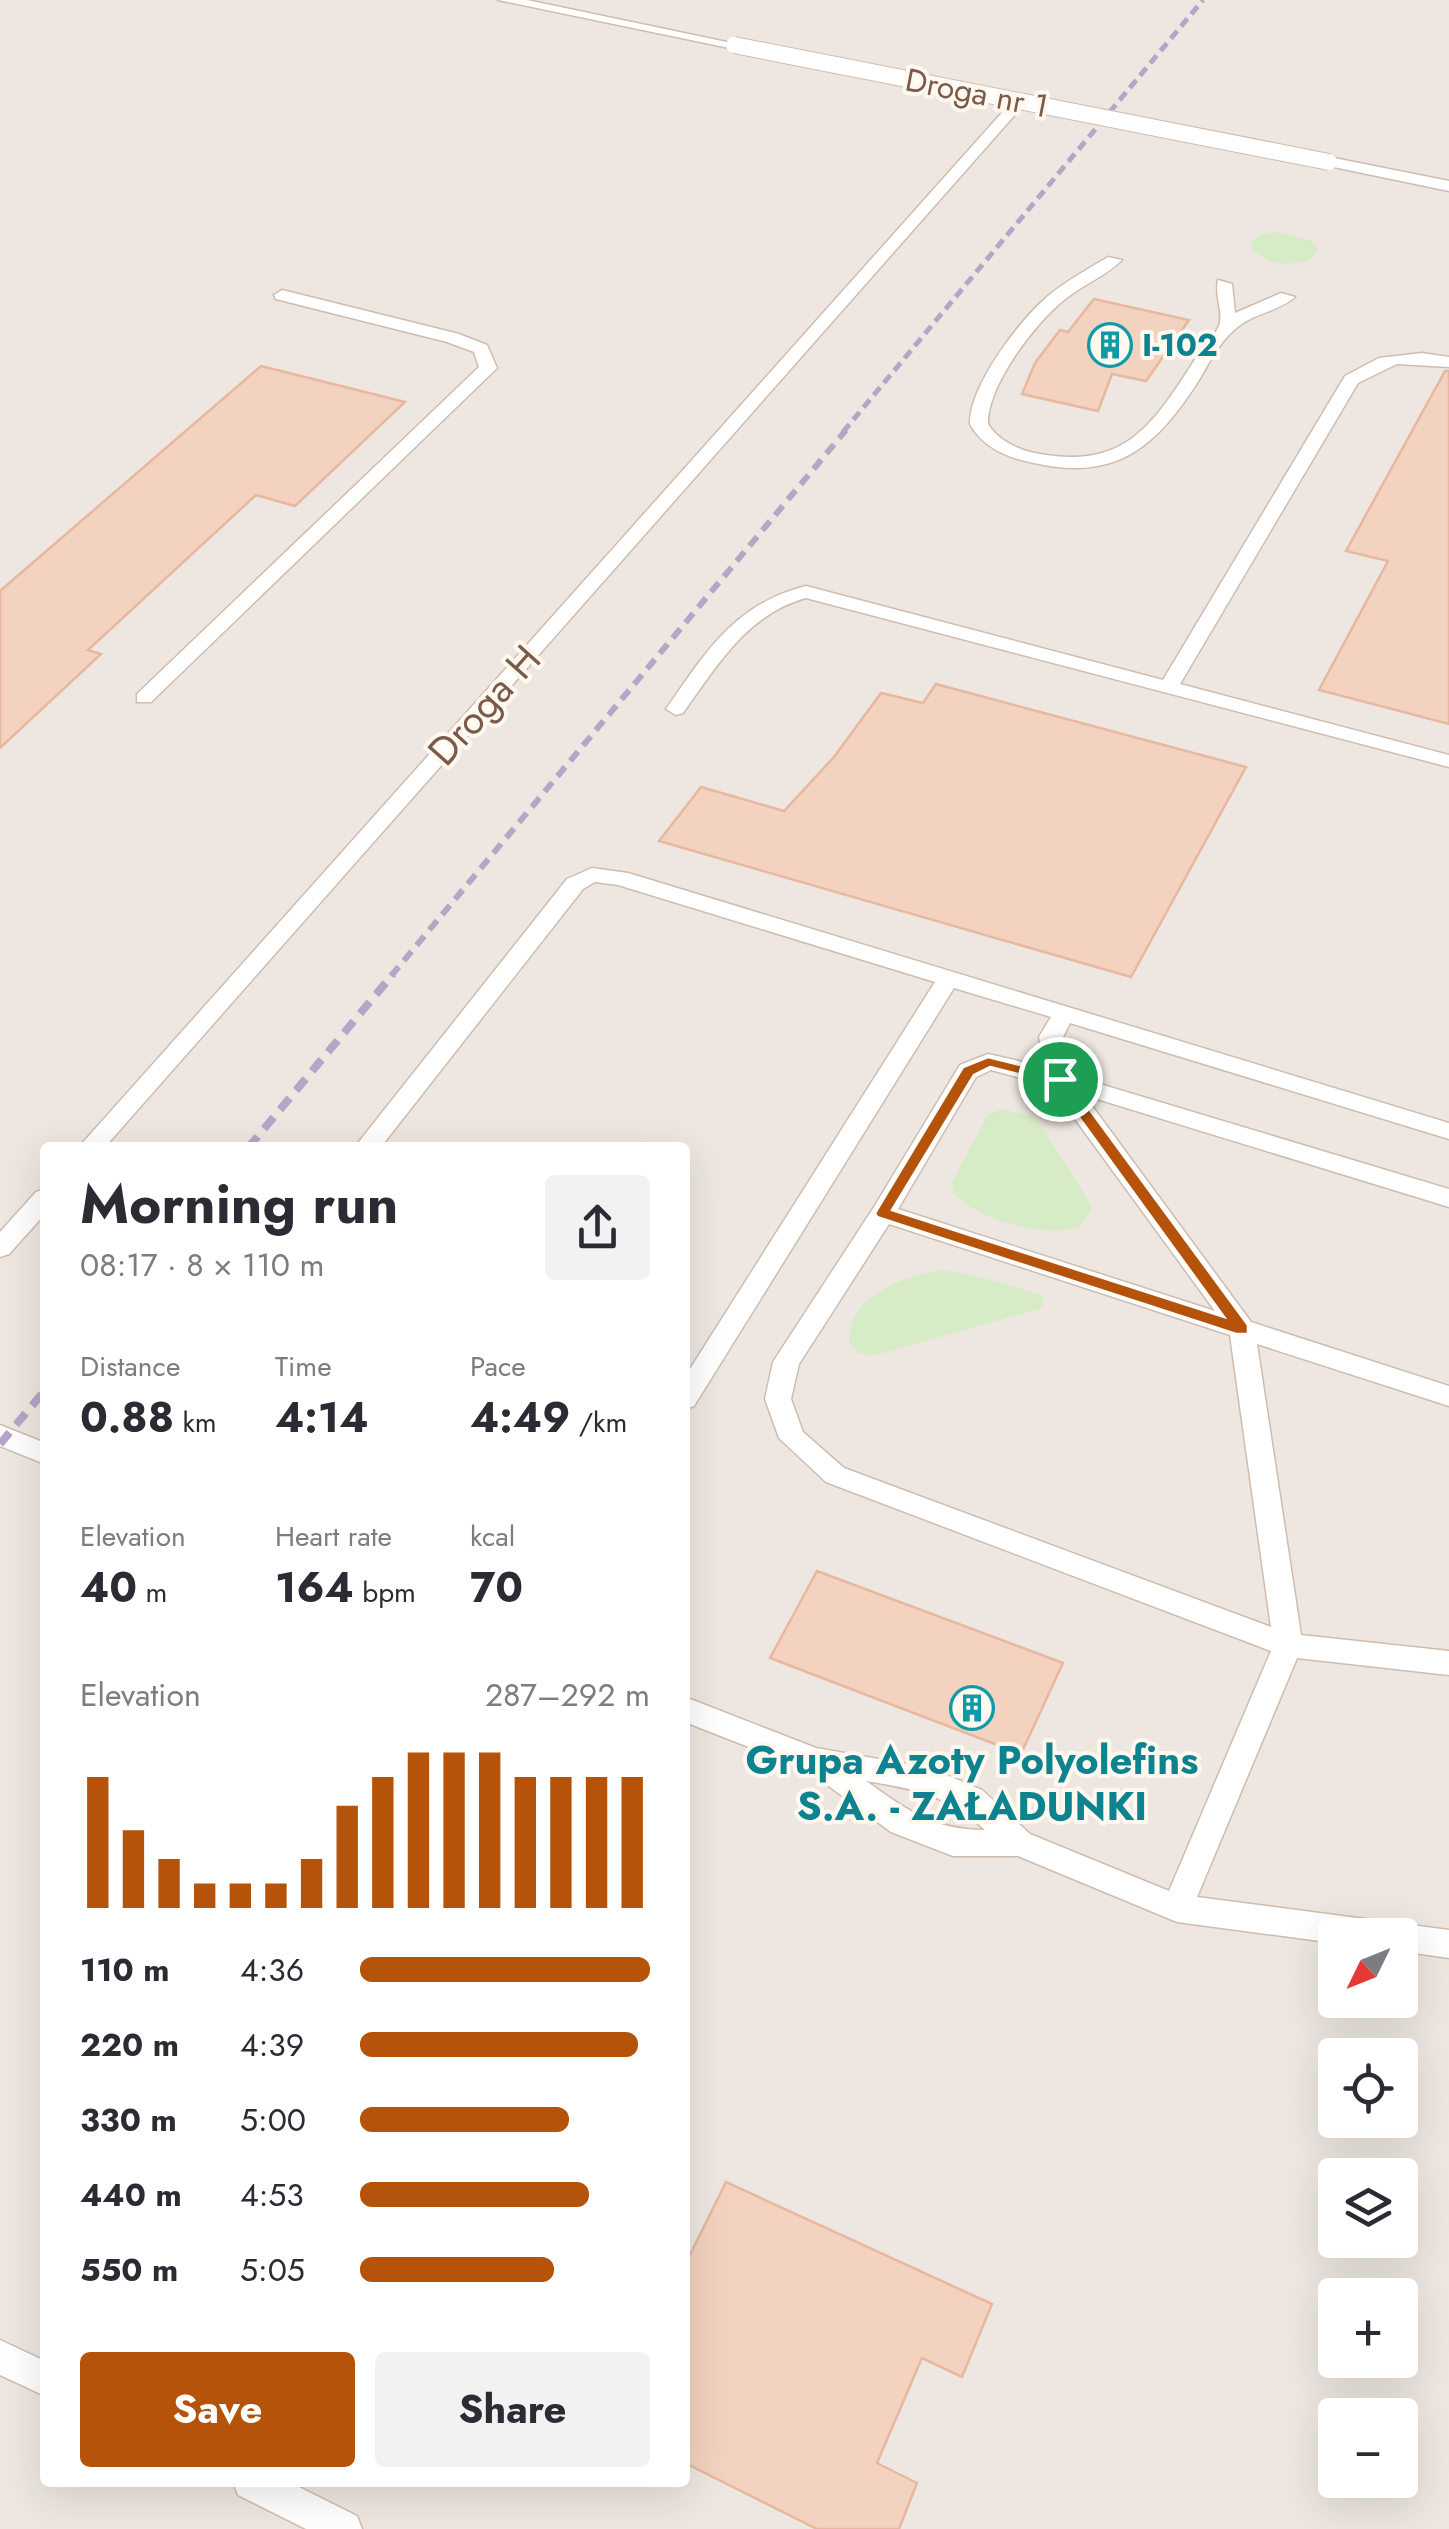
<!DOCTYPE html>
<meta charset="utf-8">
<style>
body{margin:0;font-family:Jost,sans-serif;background:#f2f2f3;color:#2b2b33;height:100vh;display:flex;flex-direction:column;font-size:38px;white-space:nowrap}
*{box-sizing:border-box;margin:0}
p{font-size:32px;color:#7c7c81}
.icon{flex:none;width:55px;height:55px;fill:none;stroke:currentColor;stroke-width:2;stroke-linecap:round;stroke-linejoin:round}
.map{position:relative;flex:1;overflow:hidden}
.sheet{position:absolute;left:40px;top:1142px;width:650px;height:1345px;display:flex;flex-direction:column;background:#fff;border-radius:10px;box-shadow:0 10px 40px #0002}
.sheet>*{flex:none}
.needle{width:65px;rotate:227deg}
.fabs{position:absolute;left:1318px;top:1918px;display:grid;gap:20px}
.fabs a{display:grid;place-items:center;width:100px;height:100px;border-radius:10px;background:#fff;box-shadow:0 10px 40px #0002;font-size:50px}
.pin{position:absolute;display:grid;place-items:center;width:85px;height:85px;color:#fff;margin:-42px;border:5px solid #fff;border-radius:50%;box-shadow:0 2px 10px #0007}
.round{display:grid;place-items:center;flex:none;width:105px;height:105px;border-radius:10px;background:#f2f2f3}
.headline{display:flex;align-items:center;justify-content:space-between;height:170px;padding:0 40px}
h1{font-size:55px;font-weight:700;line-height:75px}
.metrics{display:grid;grid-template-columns:repeat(3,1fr);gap:15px;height:170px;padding:10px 40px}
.metrics div{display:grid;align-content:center}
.metrics b{font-size:42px;font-weight:700}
.metrics small{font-size:28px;font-weight:400}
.metrics p{font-size:28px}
.chart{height:280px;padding:20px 40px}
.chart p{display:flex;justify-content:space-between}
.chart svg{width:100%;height:180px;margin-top:10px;stroke:#b45309;stroke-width:6}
.cta{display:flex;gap:20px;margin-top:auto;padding:20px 40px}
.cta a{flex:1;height:115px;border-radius:10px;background:#b45309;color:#fff;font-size:40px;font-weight:700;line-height:115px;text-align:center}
.cta a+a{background:#f2f2f3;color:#2b2b33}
ul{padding:0 40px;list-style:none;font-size:32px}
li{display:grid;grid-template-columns:160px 120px 1fr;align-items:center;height:75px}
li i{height:25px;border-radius:12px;background:#b45309}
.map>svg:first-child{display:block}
</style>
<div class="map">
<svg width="1449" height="2529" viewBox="0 0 1449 2529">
<rect width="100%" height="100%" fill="#fdf4e8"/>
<path fill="#eee7e1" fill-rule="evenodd" d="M 0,0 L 1449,0 L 1449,2529 L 0,2529 ZM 45,1148 L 685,1148 L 685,2482 L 45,2482 ZM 1335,1935 L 1400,1935 L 1400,2000 L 1335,2000 ZM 1335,2055 L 1400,2055 L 1400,2120 L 1335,2120 ZM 1335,2175 L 1400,2175 L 1400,2240 L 1335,2240 ZM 1335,2295 L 1400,2295 L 1400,2360 L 1335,2360 ZM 1335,2415 L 1400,2415 L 1400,2480 L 1335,2480 Z"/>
<g fill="#d6ecc6">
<path d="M 1280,232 L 1312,241 L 1318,249 L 1314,257 C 1293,268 1269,265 1251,249 L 1252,241 L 1263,234 Z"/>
<path d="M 1001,1109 L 1031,1116 L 1042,1127 L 1093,1208 L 1080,1227 C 1047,1238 976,1221 953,1192 L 952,1182 L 988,1115 Z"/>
<path d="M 939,1270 C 975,1274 1008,1284 1043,1296 L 1044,1303 L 1039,1309 L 872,1356 L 858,1353 L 849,1343 C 848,1295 901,1278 939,1270 Z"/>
</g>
<g fill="#f3d2bf" stroke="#e7b89f" stroke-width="2.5">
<path d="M 1094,299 L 1189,320 L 1146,381 L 1112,374 L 1098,411 L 1022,394 L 1035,363 L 1060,330 L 1068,332 Z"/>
<path d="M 261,366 L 405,402 L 295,506 L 256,495 L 88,650 L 101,654 L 0,748 L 0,591 Z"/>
<path d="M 1445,371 L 1449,371 L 1449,724 L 1319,690 L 1388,561 L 1346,551 Z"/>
<path d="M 936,684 L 1246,767 L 1131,977 L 659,841 L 701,787 L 784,811 L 834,757 L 881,693 L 923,703 Z"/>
<path d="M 817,1571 L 1063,1663 L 1021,1754 L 770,1658 Z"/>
<path d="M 726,2182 L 992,2304 L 962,2377 L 922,2358 L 877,2463 L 917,2483 L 899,2529 L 817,2529 L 685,2463 L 685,2265 Z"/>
</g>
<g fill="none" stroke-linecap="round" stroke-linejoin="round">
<g stroke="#d0bcad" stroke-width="3">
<g id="service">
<path d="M 498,0 L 527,0 L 741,45 L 734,49 Z"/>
<path d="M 1015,98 L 1027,101 L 104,1148 L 78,1148 Z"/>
<path d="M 1329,157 L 1449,181 L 1449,191 L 1324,165 L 1324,159 Z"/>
<path d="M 1108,257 L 1122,260 C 1106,276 1082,285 1064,300 C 1035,323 987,386 988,424 C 998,441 1021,451 1040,454 C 1124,469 1152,426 1192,364 C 1199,352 1214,338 1219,326 C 1224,313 1214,294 1218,280 L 1232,284 L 1235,313 L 1281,293 L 1295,297 C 1278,312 1252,313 1234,330 C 1219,343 1209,363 1199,380 C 1157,446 1117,482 1034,463 C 1008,458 983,448 970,424 C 969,386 1020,320 1048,296 C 1066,281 1088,269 1108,257 Z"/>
<path d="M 282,290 L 459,334 L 487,345 L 497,368 L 151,702 L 137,702 L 137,694 L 479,367 L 474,352 L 447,342 L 276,299 L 274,295 Z"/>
<path d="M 1422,353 L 1449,357 L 1449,367 L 1397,364 L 1358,383 L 1180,684 L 1449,755 L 1449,767 L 806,598 C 747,614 717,666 683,713 L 676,715 L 666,709 C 706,652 734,604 806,586 L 1163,680 L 1345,376 L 1379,358 Z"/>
<path d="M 592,868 L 628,873 L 1449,1123 L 1449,1139 L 1070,1023 L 1063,1037 L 1070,1075 L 1449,1189 L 1449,1207 L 1084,1095 L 1251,1322 L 1449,1386 L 1449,1406 L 1257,1344 L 1301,1635 L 1449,1651 L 1449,1675 L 1297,1658 L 1197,1897 L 1449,1930 L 1449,1958 L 1400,1951 L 1400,1935 L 1335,1935 L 1335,1943 L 1177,1922 L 1018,1856 L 953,1856 L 891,1832 L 807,1770 L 685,1722 L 685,1697 L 816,1748 L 930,1768 L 982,1790 L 1030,1834 L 1169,1891 L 1271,1651 L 826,1482 L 779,1438 L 765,1399 L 773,1362 L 874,1207 L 960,1065 L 988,1054 L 1045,1067 L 1039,1037 L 1051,1017 L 954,988 L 694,1406 L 685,1409 L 685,1377 L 935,982 L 618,885 L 595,882 L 583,889 L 380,1148 L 354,1148 L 567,879 ZM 991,1070 L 1051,1086 L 1215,1311 L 898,1209 L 976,1077 ZM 889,1224 L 1230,1335 L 1271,1627 L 844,1468 L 803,1432 L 791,1399 L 799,1364 ZM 866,1781 C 915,1789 948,1795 985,1830 C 933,1830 907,1810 866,1781 Z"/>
<path d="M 45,1189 L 45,1214 L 9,1254 L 0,1257 L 0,1232 L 36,1192 Z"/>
<path d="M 0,1425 L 45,1443 L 45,1464 L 0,1446 Z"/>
<path d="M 0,2340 L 45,2361 L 45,2396 L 0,2375 Z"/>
<path d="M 233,2482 L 289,2482 L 357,2516 L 362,2529 L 306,2529 L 238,2495 Z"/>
</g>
</g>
<use href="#service" fill="#fff" fill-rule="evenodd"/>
<path stroke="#b7a5c8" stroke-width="5" stroke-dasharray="10 6" stroke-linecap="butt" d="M 843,432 L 1203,0"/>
<path stroke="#b7a5c8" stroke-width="6" stroke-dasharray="12 8" stroke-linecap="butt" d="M 391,976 L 846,430"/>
<g stroke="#b7a5c8" stroke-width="8" stroke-dasharray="15 10" stroke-linecap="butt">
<path d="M 248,1148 L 393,974"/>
<path d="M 0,1444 L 45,1390"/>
</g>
<g stroke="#d0bcad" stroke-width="18" stroke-linecap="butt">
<path id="service-bridge" d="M 734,45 L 1329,162"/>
</g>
<use href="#service-bridge" stroke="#fff" stroke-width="16"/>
</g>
<path fill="#b45309" stroke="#fff" stroke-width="2.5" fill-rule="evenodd" d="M 988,1057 L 1065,1076 L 1248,1325 L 1248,1334 L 1236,1334 L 877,1217 L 875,1213 L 963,1067 ZM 990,1067 L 1054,1083 L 1224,1317 L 892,1210 L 974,1075 Z"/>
<defs>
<g id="building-ring" transform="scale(2.25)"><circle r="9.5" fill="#fff8ef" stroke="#0f9aa8" stroke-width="1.5"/><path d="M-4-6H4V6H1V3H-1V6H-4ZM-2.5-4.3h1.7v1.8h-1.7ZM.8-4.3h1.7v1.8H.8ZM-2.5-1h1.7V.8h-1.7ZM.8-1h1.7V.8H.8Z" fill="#0f9aa8"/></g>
</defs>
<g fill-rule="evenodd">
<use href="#building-ring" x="1110" y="345"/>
<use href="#building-ring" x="972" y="1708"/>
</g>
<g text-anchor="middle" stroke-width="8" stroke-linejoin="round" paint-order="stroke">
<g font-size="32" fill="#795a4b" stroke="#fff8ef">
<text transform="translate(977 93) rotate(11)" y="11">Droga nr 1</text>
</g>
<g font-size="32" font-weight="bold" fill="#0d838f" stroke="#fff8ef" text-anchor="start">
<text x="1142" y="356">I-102</text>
</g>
<g font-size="40" fill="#795a4b" stroke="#fff8ef">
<text transform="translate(484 705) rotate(-48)" y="14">Droga H</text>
</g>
<g font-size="40" font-weight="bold" fill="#0d838f" stroke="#fff8ef">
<text x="972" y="1774">Grupa Azoty Polyolefins<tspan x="972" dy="46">S.A. - ZAŁADUNKI</tspan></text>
</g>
</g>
</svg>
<div class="fabs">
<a><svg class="needle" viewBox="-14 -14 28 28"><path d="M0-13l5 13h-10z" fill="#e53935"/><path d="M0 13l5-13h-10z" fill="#7c7c81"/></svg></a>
<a><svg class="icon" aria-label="locate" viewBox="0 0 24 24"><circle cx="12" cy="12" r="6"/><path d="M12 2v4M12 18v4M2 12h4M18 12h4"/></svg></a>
<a><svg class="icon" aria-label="layers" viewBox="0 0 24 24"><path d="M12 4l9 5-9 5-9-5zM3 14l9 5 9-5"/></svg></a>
<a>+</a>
<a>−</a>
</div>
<div class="pin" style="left:1060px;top:1079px;background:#1e9e55"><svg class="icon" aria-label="arrive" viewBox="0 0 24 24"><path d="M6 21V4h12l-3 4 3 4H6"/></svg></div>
<section class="sheet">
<div class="headline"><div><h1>Morning run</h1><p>08:17 · 8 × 110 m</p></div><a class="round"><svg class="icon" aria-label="share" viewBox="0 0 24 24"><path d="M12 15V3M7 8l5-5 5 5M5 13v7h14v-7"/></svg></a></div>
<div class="metrics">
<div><p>Distance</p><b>0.88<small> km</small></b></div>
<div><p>Time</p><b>4:14</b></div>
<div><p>Pace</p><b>4:49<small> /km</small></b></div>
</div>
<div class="metrics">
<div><p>Elevation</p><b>40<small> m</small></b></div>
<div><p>Heart rate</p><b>164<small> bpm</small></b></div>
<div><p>kcal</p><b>70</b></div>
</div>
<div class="chart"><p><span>Elevation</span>287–292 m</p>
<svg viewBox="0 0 160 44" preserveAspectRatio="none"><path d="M5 44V12M15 44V25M25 44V32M35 44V38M45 44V38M55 44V38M65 44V32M75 44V19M85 44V12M95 44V6M105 44V6M115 44V6M125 44V12M135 44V12M145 44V12M155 44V12"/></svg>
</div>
<ul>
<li><b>110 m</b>4:36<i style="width:100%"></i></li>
<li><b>220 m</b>4:39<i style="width:96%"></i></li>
<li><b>330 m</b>5:00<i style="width:72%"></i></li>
<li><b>440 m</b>4:53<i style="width:79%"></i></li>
<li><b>550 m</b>5:05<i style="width:67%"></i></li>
</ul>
<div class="cta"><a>Save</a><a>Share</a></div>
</section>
</div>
